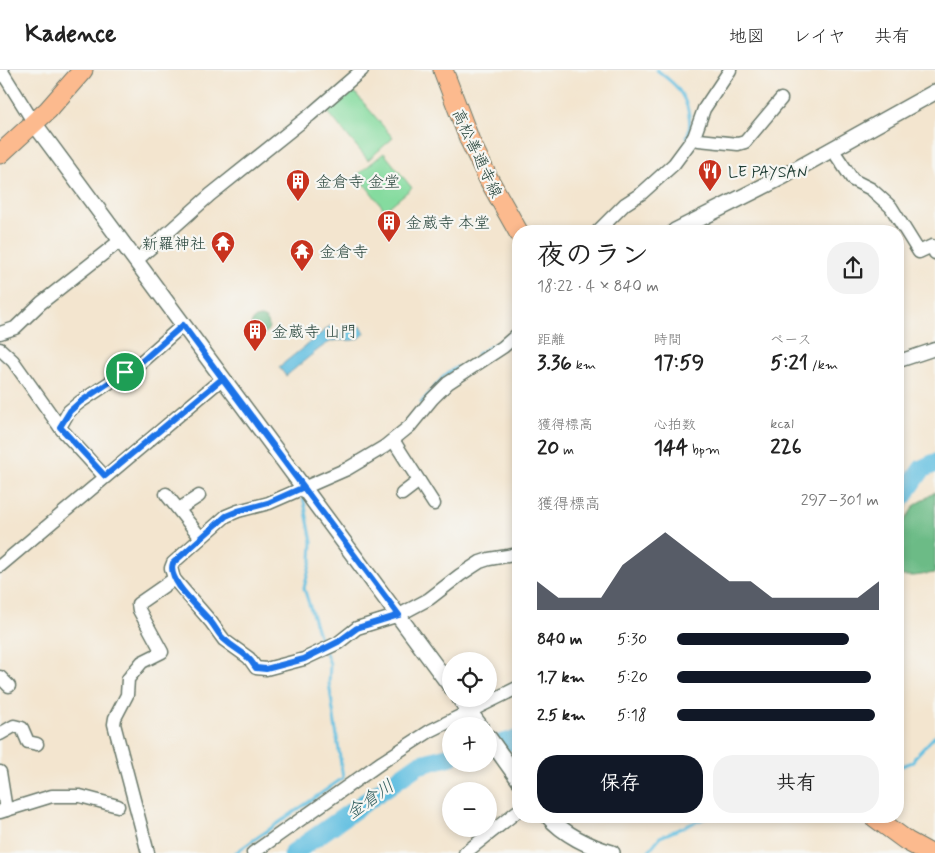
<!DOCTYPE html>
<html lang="ja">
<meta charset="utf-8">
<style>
body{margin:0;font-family:Mynerve,"Klee One",sans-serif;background:#f2f2f2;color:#222;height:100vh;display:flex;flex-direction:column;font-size:19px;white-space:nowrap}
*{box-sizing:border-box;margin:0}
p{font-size:16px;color:#767676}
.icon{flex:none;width:28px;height:28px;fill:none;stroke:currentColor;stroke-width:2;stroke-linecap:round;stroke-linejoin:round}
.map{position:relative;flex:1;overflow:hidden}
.details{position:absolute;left:512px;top:155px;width:392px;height:598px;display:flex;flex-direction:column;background:#fff;border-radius:20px;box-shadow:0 2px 8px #0003}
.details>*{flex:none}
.controls{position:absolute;left:442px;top:582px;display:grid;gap:10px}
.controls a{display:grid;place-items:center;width:55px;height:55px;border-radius:50%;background:#fff;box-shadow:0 2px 8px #0003;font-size:25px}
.pin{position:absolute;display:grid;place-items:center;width:42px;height:42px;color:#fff;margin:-21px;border:2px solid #fff;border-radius:50%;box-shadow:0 1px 5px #0007}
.round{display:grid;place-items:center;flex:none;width:52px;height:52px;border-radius:20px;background:#f2f2f2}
.summary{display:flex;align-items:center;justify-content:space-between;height:85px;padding:0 25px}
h1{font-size:28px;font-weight:700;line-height:38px}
.metrics{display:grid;grid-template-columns:repeat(3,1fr);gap:8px;height:85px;padding:5px 25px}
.metrics div{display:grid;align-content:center}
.metrics b{font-size:21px;font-weight:700}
.metrics small{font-size:14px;font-weight:400}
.metrics p{font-size:14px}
.chart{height:140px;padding:10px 25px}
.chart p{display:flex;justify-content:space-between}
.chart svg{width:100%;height:90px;margin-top:5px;fill:#111827;opacity:.7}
.primary-button{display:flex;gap:10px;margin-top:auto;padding:10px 25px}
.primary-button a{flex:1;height:58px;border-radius:20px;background:#111827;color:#fff;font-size:20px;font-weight:700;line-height:58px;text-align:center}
.primary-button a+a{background:#f2f2f2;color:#222}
ul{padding:0 25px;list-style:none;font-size:16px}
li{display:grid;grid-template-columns:80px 60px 1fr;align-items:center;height:38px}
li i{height:12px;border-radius:6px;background:#111827}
header{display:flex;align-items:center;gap:30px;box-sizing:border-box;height:70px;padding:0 25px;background:#fff;border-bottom:1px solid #e0e0e0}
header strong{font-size:24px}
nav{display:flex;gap:28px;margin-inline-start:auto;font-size:18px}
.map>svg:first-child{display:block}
</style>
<header>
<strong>Kadence</strong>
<nav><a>地図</a><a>レイヤ</a><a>共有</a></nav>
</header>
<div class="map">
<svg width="935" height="783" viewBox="0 0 935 783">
<rect width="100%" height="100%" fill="#f6f6f2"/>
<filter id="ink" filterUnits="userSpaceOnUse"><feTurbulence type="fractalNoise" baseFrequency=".02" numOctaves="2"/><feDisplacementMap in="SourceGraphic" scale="10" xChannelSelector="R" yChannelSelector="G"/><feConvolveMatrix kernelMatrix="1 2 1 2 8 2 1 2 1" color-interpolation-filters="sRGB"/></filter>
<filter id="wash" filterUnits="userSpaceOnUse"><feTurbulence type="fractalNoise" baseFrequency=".0096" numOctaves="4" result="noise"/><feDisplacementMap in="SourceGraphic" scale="20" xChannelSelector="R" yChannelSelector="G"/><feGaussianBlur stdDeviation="1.12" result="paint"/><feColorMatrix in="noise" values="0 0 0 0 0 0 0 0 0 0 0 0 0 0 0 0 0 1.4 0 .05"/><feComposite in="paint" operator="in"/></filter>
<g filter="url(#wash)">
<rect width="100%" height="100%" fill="#f3e5cf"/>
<g fill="#85db9f" stroke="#528c6a">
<path d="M 352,19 L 393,68 L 368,90 L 326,40 Z"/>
<path d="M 384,83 L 412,118 L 385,140 L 357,105 Z"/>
</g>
<g fill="#6cbb86" stroke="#467c5d">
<circle cx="260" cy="256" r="9"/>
<path d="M 935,422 L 935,503 L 914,506 L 899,506 L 899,460 L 914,436 Z"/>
</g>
<path fill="#63c0e1" stroke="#417e8a" d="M 330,256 L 342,263 L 353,260 L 361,256 L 365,263 C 357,274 345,269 333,271 C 325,272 295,299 286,306 L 279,297 Z"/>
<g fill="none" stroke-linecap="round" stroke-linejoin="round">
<g stroke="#63c0e1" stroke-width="3">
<path d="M 657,0 C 664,6 673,12 678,19 C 688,32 693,52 687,67"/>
<path d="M 477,284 L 502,270"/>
<path d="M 421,333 L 445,305 L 457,297"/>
<path d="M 303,426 L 312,472 L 311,491 L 304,518 L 322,575"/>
<path d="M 899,697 L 913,692 L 915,687 L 935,666"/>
<path d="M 235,783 L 343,708 L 329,613 L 330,594 L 326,583"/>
<path d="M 647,783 L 660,767 L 710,746"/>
</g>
<g stroke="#63c0e1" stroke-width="19">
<path d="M 899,432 L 922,399 L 935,393"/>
<path d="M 489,677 L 519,669"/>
<path d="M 293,783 L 418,695 L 451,686"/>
</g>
</g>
</g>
<g filter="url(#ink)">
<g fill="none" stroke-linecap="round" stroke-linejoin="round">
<g stroke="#69786a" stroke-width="15">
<g id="minor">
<path d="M 1,0 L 34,53"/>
<path d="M 694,67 L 699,70 L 738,74 L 745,72 L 781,29"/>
<path d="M 832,79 L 853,110 L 871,119 L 891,137 L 919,182 L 932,176 L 935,183"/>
<path d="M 598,161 L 625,134 L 642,123 L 674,94 L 694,67 L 704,39 L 730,0"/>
<path d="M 136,191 L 210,125 L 310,45 L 362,0"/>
<path d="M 0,263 L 15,258 L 41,233 L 121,170"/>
<path d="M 0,279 L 13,291 L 62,360 L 105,407"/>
<path d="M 899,291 L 935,279"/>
<path d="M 60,357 L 69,341 L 80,332 L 141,292 L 183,255"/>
<path d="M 393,370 L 434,434"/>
<path d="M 166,424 L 201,468"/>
<path d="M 402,424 L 419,411"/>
<path d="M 179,439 L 199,426"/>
<path d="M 0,496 L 223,308"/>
<path d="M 174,509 L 211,552 L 224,570 L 249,588 L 256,598 L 266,599 L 304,589 L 338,573 L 357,558 L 399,545 L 429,529 L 460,505 L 480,492 L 489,489 L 519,484"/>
<path d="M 0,607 L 9,616"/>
<path d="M 0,664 L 14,656 L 22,658 L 28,672 L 37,674"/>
<path d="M 0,702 L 6,740"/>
<path d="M 0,742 L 52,726 L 80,726 L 118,736"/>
<path d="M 148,783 L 114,654 L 115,648 L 127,625 L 128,609 L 142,592 L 162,582 L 139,540 L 138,534 L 174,509 L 171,498 L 173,493 L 226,446 L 238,441 L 269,433 L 347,399 L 384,377 L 410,356 L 432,329 L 448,313 L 503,277 L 519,263"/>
<path d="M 253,783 L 382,692 L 430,661 L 519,617"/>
<path d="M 465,783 L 519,740"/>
</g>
</g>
<g stroke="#69786a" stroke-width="18">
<g id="tertiary">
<path d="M 34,53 L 451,617"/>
<path d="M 675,161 L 784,106 L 935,22"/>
<path d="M 460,629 L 480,656"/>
<path d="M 489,668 L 519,710"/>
<path d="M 548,746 C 563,764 590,777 612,783"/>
</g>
</g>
<g stroke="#69786a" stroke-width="21">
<g id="primary">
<path d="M 443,0 L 470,71 L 488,108 L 519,163"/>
<path d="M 0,84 L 48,40 L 83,0"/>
<path d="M 873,746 L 907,771 L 929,783"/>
</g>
</g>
<use href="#minor" stroke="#fff" stroke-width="12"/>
<use href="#tertiary" stroke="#fff" stroke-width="15"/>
<use href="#primary" stroke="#fcba8e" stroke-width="19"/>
</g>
</g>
<g fill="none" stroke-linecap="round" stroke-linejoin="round" filter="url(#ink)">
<g stroke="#fff" stroke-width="10">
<path id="route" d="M 125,302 L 141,292 L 183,255 C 254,352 327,448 399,545 L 357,558 L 338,572 L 304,589 L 266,599 L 256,598 C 245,581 238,582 225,570 C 219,566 216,558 211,552 C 201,539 166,511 173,493 L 226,446 L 238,441 L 268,433 L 304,417 L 223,308 L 105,406 L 60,357 L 70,341 L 80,332 L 125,302"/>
</g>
<use href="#route" stroke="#1a73e8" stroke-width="6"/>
</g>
<defs>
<g id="restaurant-pin" transform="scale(1.25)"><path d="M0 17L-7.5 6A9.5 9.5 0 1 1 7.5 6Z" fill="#c8321e" stroke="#f6f6f2"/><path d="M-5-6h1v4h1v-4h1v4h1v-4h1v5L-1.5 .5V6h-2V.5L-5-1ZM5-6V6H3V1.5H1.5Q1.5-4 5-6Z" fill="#fff"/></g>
<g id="building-pin" transform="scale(1.25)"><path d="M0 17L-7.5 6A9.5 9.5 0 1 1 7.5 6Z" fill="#c8321e" stroke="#f6f6f2"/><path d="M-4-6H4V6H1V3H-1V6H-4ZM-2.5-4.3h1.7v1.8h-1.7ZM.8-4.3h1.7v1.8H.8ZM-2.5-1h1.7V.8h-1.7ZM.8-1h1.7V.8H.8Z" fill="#fff"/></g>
<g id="temple-pin" transform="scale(1.25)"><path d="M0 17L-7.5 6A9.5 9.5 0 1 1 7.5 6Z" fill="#c8321e" stroke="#f6f6f2"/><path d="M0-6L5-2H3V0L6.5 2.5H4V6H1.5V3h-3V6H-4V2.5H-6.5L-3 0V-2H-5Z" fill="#fff"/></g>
</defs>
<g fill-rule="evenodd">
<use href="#restaurant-pin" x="710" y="101"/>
<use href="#building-pin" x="298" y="111"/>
<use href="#building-pin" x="389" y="152"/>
<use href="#temple-pin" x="223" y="173"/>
<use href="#temple-pin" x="302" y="181"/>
<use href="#building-pin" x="255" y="261"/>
</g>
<g text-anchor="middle" stroke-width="4.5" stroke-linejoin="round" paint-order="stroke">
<g font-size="16" fill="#1f3d34" stroke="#f6f6f2">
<text transform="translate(478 83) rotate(65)" y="6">高松善通寺線</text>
</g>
<g font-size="16" fill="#1f3d34" stroke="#f6f6f2" text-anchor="start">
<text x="728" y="107">LE PAYSAN</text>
<text x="316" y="117">金倉寺 金堂</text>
<text x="406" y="158">金蔵寺 本堂</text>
<text x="206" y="179" text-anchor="end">新羅神社</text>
<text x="320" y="187">金倉寺</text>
<text x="272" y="267">金蔵寺 山門</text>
</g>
<g font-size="18" font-style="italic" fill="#305e5f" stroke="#f6f6f2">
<text transform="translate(370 729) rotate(-35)" y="6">金倉川</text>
</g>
</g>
</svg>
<div class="controls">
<a><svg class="icon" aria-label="locate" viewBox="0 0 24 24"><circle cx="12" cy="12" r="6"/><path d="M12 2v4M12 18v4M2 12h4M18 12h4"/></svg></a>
<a>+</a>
<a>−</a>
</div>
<div class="pin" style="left:125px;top:302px;background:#1e9e55"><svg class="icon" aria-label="arrive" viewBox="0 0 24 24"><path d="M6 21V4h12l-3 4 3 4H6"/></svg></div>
<section class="details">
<div class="summary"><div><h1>夜のラン</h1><p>18:22 · 4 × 840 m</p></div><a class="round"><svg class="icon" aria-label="share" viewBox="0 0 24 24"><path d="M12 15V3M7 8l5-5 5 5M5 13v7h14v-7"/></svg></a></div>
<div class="metrics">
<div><p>距離</p><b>3.36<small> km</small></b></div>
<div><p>時間</p><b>17:59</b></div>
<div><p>ペース</p><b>5:21<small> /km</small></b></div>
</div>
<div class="metrics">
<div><p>獲得標高</p><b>20<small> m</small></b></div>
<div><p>心拍数</p><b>144<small> bpm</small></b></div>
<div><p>kcal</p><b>226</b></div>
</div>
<div class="chart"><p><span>獲得標高</span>297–301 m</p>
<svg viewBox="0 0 160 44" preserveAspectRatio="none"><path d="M0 44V30L10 38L20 38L30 38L40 22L50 14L60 6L70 14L80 22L90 30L100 30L110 38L120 38L130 38L140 38L150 38L160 30V44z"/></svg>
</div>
<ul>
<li><b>840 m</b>5:30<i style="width:85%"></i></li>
<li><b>1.7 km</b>5:20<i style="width:96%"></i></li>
<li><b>2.5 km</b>5:18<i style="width:98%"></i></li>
</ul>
<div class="primary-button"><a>保存</a><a>共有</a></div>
</section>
</div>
